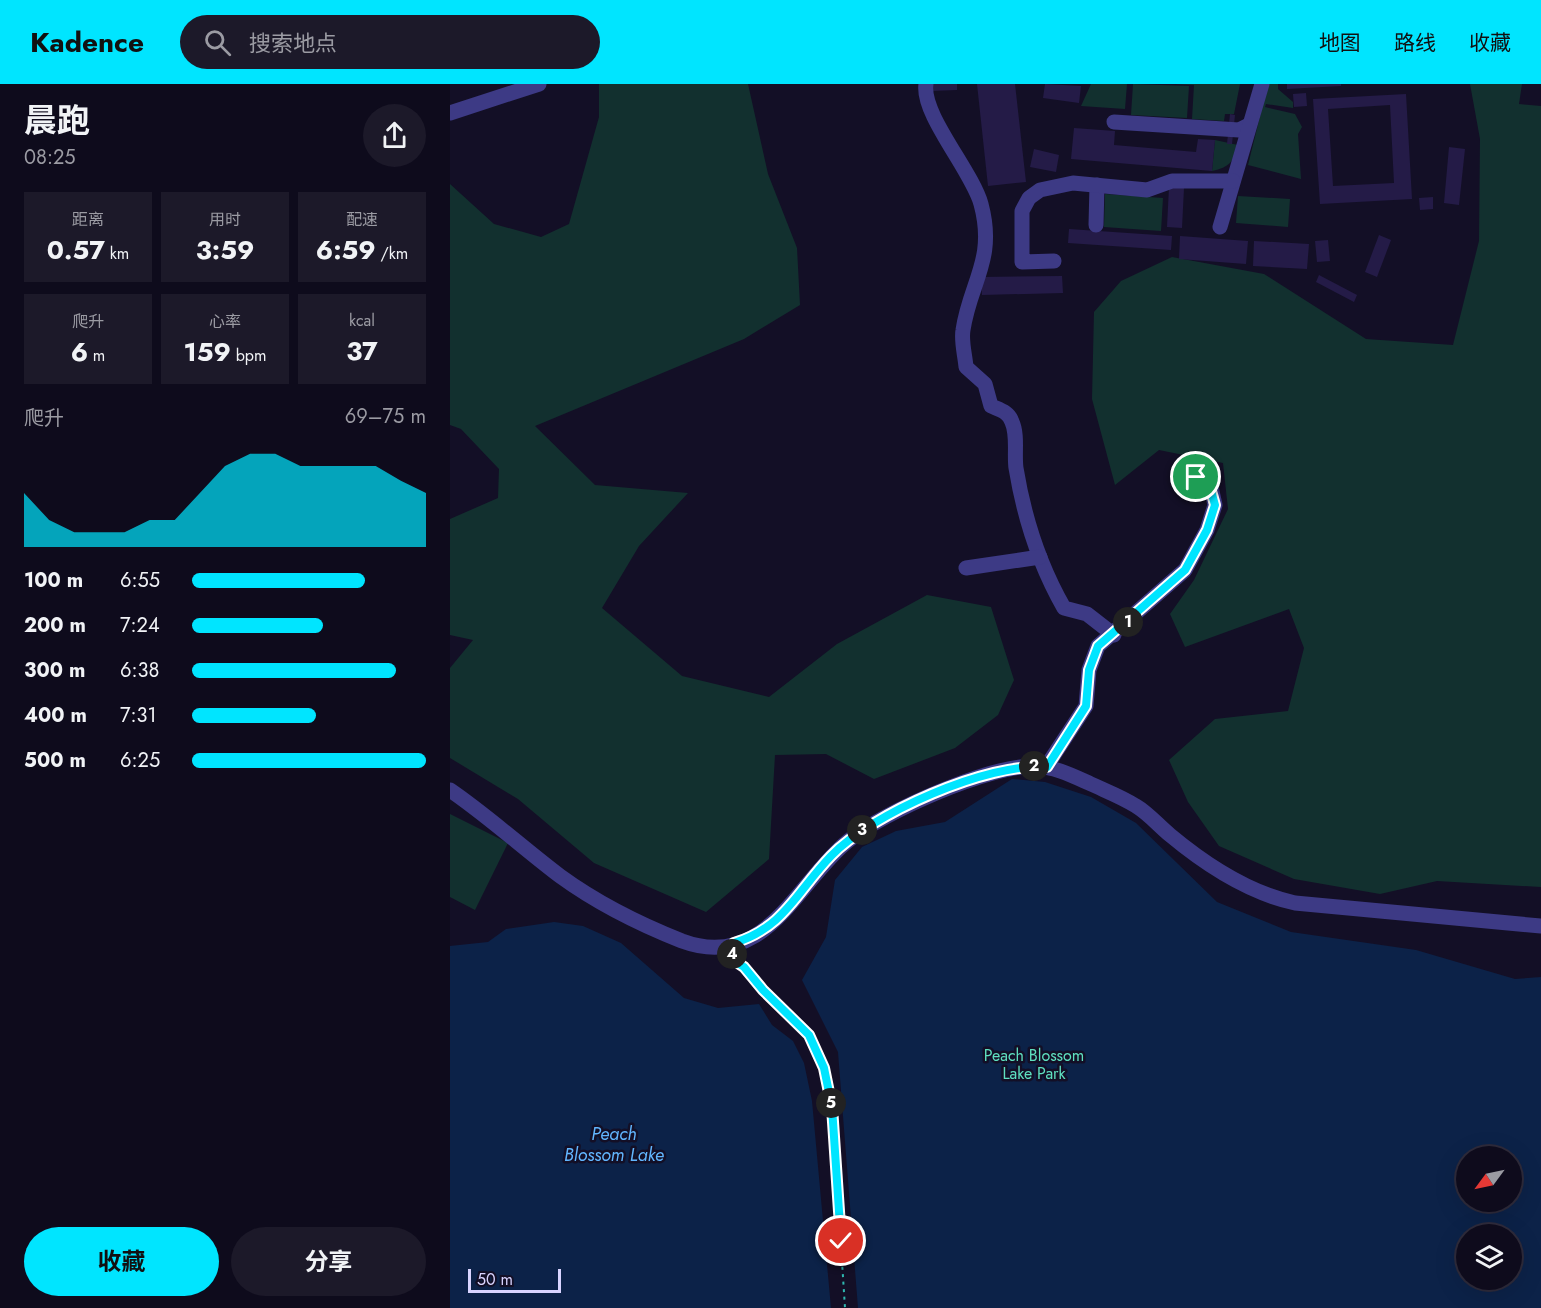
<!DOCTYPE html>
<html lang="zh">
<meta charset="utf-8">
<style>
body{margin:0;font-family:Jost,"Noto Sans SC",sans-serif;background:#1c1929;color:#f1f3f6;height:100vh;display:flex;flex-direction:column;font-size:22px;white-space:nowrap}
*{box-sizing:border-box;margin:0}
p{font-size:20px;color:#9b9ba3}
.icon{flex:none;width:33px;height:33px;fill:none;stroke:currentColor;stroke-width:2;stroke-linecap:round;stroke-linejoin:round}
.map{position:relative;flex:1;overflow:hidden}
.panel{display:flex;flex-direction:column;background:#0e0b1c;width:450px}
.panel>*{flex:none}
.needle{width:39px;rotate:237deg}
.buttons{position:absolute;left:1006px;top:1062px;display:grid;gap:12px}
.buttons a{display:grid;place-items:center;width:66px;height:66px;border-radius:50%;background:#0e0b1c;box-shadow:0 6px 24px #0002,0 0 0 2px #2e2b3b;font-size:30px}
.scale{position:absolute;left:18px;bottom:15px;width:93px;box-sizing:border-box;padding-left:6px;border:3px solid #d9d4ff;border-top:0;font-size:16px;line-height:21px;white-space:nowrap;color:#d9d4ff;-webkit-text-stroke:4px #130f26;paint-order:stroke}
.pin{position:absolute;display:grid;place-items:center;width:51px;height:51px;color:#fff;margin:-26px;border:3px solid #fff;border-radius:50%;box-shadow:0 2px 6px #0007}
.km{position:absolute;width:30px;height:30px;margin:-15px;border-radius:50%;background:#222;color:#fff;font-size:16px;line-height:30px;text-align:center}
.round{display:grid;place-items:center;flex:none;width:63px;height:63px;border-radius:32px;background:#1c1929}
.head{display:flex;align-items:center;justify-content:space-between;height:102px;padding:0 24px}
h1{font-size:33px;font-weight:700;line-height:45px}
.stats{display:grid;grid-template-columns:repeat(3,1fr);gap:9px;height:102px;padding:6px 24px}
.stats div{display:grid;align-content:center;border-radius:0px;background:#1c1929;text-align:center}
.stats b{font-size:26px;font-weight:700}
.stats small{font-size:16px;font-weight:400}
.stats p{font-size:16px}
.chart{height:168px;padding:12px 24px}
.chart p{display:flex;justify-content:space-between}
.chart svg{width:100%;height:108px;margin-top:6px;fill:#00e5ff;opacity:.7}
.primary-button{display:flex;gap:12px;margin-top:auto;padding:12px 24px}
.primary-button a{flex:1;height:69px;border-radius:36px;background:#00e5ff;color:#111;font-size:24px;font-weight:700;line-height:69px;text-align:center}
.primary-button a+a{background:#1c1929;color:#f1f3f6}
ul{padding:0 24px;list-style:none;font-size:20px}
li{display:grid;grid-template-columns:96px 72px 1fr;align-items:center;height:45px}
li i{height:15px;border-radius:8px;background:#00e5ff}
header{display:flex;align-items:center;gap:36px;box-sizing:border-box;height:84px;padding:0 30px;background:#00e5ff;color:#111}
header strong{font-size:28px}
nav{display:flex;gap:33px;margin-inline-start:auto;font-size:21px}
.search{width:420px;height:54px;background:#1c1929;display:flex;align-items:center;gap:15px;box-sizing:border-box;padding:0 21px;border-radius:33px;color:#9b9ba3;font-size:22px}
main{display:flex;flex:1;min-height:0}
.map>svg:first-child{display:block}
</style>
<header>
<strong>Kadence</strong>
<div class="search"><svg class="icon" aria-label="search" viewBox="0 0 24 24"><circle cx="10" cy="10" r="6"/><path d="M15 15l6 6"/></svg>搜索地点</div>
<nav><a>地图</a><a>路线</a><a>收藏</a></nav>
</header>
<main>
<section class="panel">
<div class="head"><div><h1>晨跑</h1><p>08:25</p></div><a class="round"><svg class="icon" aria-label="share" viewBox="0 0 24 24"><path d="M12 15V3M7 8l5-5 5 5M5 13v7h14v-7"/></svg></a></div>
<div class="stats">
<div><p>距离</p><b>0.57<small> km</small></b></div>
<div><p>用时</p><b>3:59</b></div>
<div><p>配速</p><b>6:59<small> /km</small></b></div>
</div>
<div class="stats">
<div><p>爬升</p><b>6<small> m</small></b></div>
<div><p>心率</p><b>159<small> bpm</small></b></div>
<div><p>kcal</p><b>37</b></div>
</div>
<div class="chart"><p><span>爬升</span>69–75 m</p>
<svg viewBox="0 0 160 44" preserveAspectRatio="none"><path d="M0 44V22L10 33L20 38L30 38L40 38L50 33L60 33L70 22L80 11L90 6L100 6L110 11L120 11L130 11L140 11L150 17L160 22V44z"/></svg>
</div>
<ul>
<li><b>100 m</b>6:55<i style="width:74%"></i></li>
<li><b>200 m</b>7:24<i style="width:56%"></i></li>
<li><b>300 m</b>6:38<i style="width:87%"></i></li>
<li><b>400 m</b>7:31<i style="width:53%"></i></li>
<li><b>500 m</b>6:25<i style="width:100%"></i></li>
</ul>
<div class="primary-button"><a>收藏</a><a>分享</a></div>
</section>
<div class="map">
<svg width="1091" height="1224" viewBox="0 0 1091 1224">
<rect width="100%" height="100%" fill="#130f26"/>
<g fill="#12302f">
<path d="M 149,0 L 298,0 L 318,90 L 347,164 L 350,221 L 294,255 L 85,342 L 145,401 L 238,409 L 189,462 L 152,524 L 232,592 L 319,613 L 387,560 L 477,511 L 541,523 L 564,596 L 548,631 L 505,664 L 424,695 L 376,670 L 325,671 L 319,775 L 256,828 L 144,779 L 68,715 L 0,674 L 0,584 L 23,556 L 0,551 L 0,435 L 48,414 L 49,385 L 11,345 L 0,341 L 0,100 L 44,140 L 91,153 L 119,140 L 149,33 Z"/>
<path d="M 641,0 L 677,0 L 675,25 L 631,22 Z"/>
<path d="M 683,0 L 739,2 L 737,34 L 681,31 Z"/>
<path d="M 725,0 L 790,0 L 784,30 L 775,30 L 774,37 L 742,35 L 744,1 Z"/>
<path d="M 818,0 L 828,0 L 828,5 L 843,18 L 843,24 L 816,20 L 815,23 L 845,30 L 852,43 L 848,50 L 851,95 L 798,81 Z"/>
<path d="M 1020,0 L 1072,0 L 1069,20 L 1091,22 L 1091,803 L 987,797 L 930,810 L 844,795 L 769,762 L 738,718 L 719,676 L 765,635 L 838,627 L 854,564 L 839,525 L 735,563 L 720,530 L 744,496 L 778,425 L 773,379 L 709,366 L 665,401 L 642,315 L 644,228 L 671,197 L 722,173 L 814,190 L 916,255 L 1003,261 L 1029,157 L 1030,55 Z"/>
<path d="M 765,56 L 788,61 C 783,78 780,83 762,87 Z"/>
<path d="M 655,110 L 713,114 L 711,147 L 654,143 Z"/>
<path d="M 788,112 L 840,115 L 838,143 L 786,139 Z"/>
<path d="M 0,730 L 58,759 L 25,826 L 0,813 Z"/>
</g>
<g fill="#0c2248" fill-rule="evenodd">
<path d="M 562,695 L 595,698 L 641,713 L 686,739 L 767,818 L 841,848 L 966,866 L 1065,895 L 1091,893 L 1091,1224 L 408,1224 L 388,968 L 352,896 L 376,853 L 385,796 L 412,763 L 446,747 L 495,738 ZM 1017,1072 L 1062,1072 L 1062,1118 L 1017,1118 ZM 1017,1150 L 1062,1150 L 1062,1196 L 1017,1196 Z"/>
<path d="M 104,838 L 133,842 L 171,859 L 234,914 L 268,924 L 309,920 L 322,941 L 343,957 L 354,979 L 362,1017 L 381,1224 L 0,1224 L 0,862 L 38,858 L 56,845 Z"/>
</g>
<g fill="#241b47" fill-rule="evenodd">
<path d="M 482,0 L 507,0 L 507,6 L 482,7 Z"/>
<path d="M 527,0 L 565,0 L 576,98 L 538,102 Z"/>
<path d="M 595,0 L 631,2 L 629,19 L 593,14 Z"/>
<path d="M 837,0 L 891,0 L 891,2 L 837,5 Z"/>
<path d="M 856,9 L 857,22 L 844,23 L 843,10 Z"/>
<path d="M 956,10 L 962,115 L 870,120 L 863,15 ZM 940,21 L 944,99 L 883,102 L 878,25 Z"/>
<path d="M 780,30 L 785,31 L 782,60 L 777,60 Z"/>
<path d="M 624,44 L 665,47 L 664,61 L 746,68 L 748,55 L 765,56 L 762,87 L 621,75 Z"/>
<path d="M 999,63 L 1015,65 L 1009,121 L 994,119 Z"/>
<path d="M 584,65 L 609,71 L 606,88 L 580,83 Z"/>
<path d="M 719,103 L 734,104 L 732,144 L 717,143 Z"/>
<path d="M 983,113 L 983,125 L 970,126 L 969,114 Z"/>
<path d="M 619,145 L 722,152 L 721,166 L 618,159 Z"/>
<path d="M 929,151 L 941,156 L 927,193 L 915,188 Z"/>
<path d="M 730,152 L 798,157 L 796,180 L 729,175 Z"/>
<path d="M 878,156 L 880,177 L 867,178 L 865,157 Z"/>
<path d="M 804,157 L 859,160 L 857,185 L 803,182 Z"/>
<path d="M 869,191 L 907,211 L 904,218 L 866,198 Z"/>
<path d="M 612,192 L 613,209 L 532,211 L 531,193 Z"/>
</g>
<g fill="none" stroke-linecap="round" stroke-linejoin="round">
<path stroke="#2fb8b0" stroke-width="2" stroke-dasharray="3 4.5" stroke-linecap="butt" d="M 283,873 L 359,951 L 374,984 L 382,1023 L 395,1224"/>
<g stroke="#3d3a85" stroke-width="15">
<path d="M 476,0 C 471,30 522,87 531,120 C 546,176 520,198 513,246 C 511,257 515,271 516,283 L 535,300 L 541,322 C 550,326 559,328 562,338 C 568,351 564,370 566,384 C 574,433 590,482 614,524 L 637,530 L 664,551"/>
<path d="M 0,29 L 89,0"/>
<path d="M 664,38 L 789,46 L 799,41"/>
<path d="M 646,141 L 647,101"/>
<path d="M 770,143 L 812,0"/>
<path d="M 604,177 L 572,178 L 572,127 L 579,114 L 590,106 L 623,99 L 697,106 L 722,97 L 783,97"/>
<path d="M 516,484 L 590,473"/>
<path d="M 596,683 L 636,622 L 639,586 L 648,562 L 735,486 L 757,446 L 765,421 L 761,403 L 746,393 L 734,401"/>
<path d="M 0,706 C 38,732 73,764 110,792 C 147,819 189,840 232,857 C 316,888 347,798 398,757 C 433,728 540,681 585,682 C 606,683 623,692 641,700 C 656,707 672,713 686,722 C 698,729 709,742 720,751 C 756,781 799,809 845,819 L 1091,842"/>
</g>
</g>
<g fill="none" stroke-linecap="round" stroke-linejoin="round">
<g stroke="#fff" stroke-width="12">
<path id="route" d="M 391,1157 L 382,1023 L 374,984 L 359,951 L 313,906 L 294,883 L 285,877 L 282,868 L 284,859 C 334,844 347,807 381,772 C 421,730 538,678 597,683 L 636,622 L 639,586 L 648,562 L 735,486 L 757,446 L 765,421 L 760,403 L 746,393"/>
</g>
<use href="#route" stroke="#00e5ff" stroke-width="8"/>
</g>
<g text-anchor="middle" stroke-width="5" stroke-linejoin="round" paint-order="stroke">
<g font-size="16" fill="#5fe0c0" stroke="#130f26">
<text x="584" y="977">Peach Blossom<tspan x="584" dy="18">Lake Park</tspan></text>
</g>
<g font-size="18" font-style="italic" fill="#62b6ff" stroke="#130f26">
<text x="164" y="1056">Peach<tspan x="164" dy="21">Blossom Lake</tspan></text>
</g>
</g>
</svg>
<div class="buttons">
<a><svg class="needle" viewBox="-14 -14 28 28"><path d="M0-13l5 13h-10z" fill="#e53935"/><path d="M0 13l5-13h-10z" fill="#9b9ba3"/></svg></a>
<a><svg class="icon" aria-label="layers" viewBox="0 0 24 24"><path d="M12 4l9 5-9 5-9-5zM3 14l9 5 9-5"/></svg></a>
</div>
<div class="scale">50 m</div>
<div class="pin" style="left:746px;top:393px;background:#1e9e55"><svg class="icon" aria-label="arrive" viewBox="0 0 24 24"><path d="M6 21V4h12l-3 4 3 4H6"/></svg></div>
<div class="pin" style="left:391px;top:1157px;background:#d93025"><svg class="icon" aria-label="check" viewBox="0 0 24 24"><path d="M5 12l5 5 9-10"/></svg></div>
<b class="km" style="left:678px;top:538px">1</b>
<b class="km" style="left:584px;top:682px">2</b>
<b class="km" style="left:412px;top:746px">3</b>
<b class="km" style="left:282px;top:870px">4</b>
<b class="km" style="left:381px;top:1019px">5</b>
</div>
</main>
